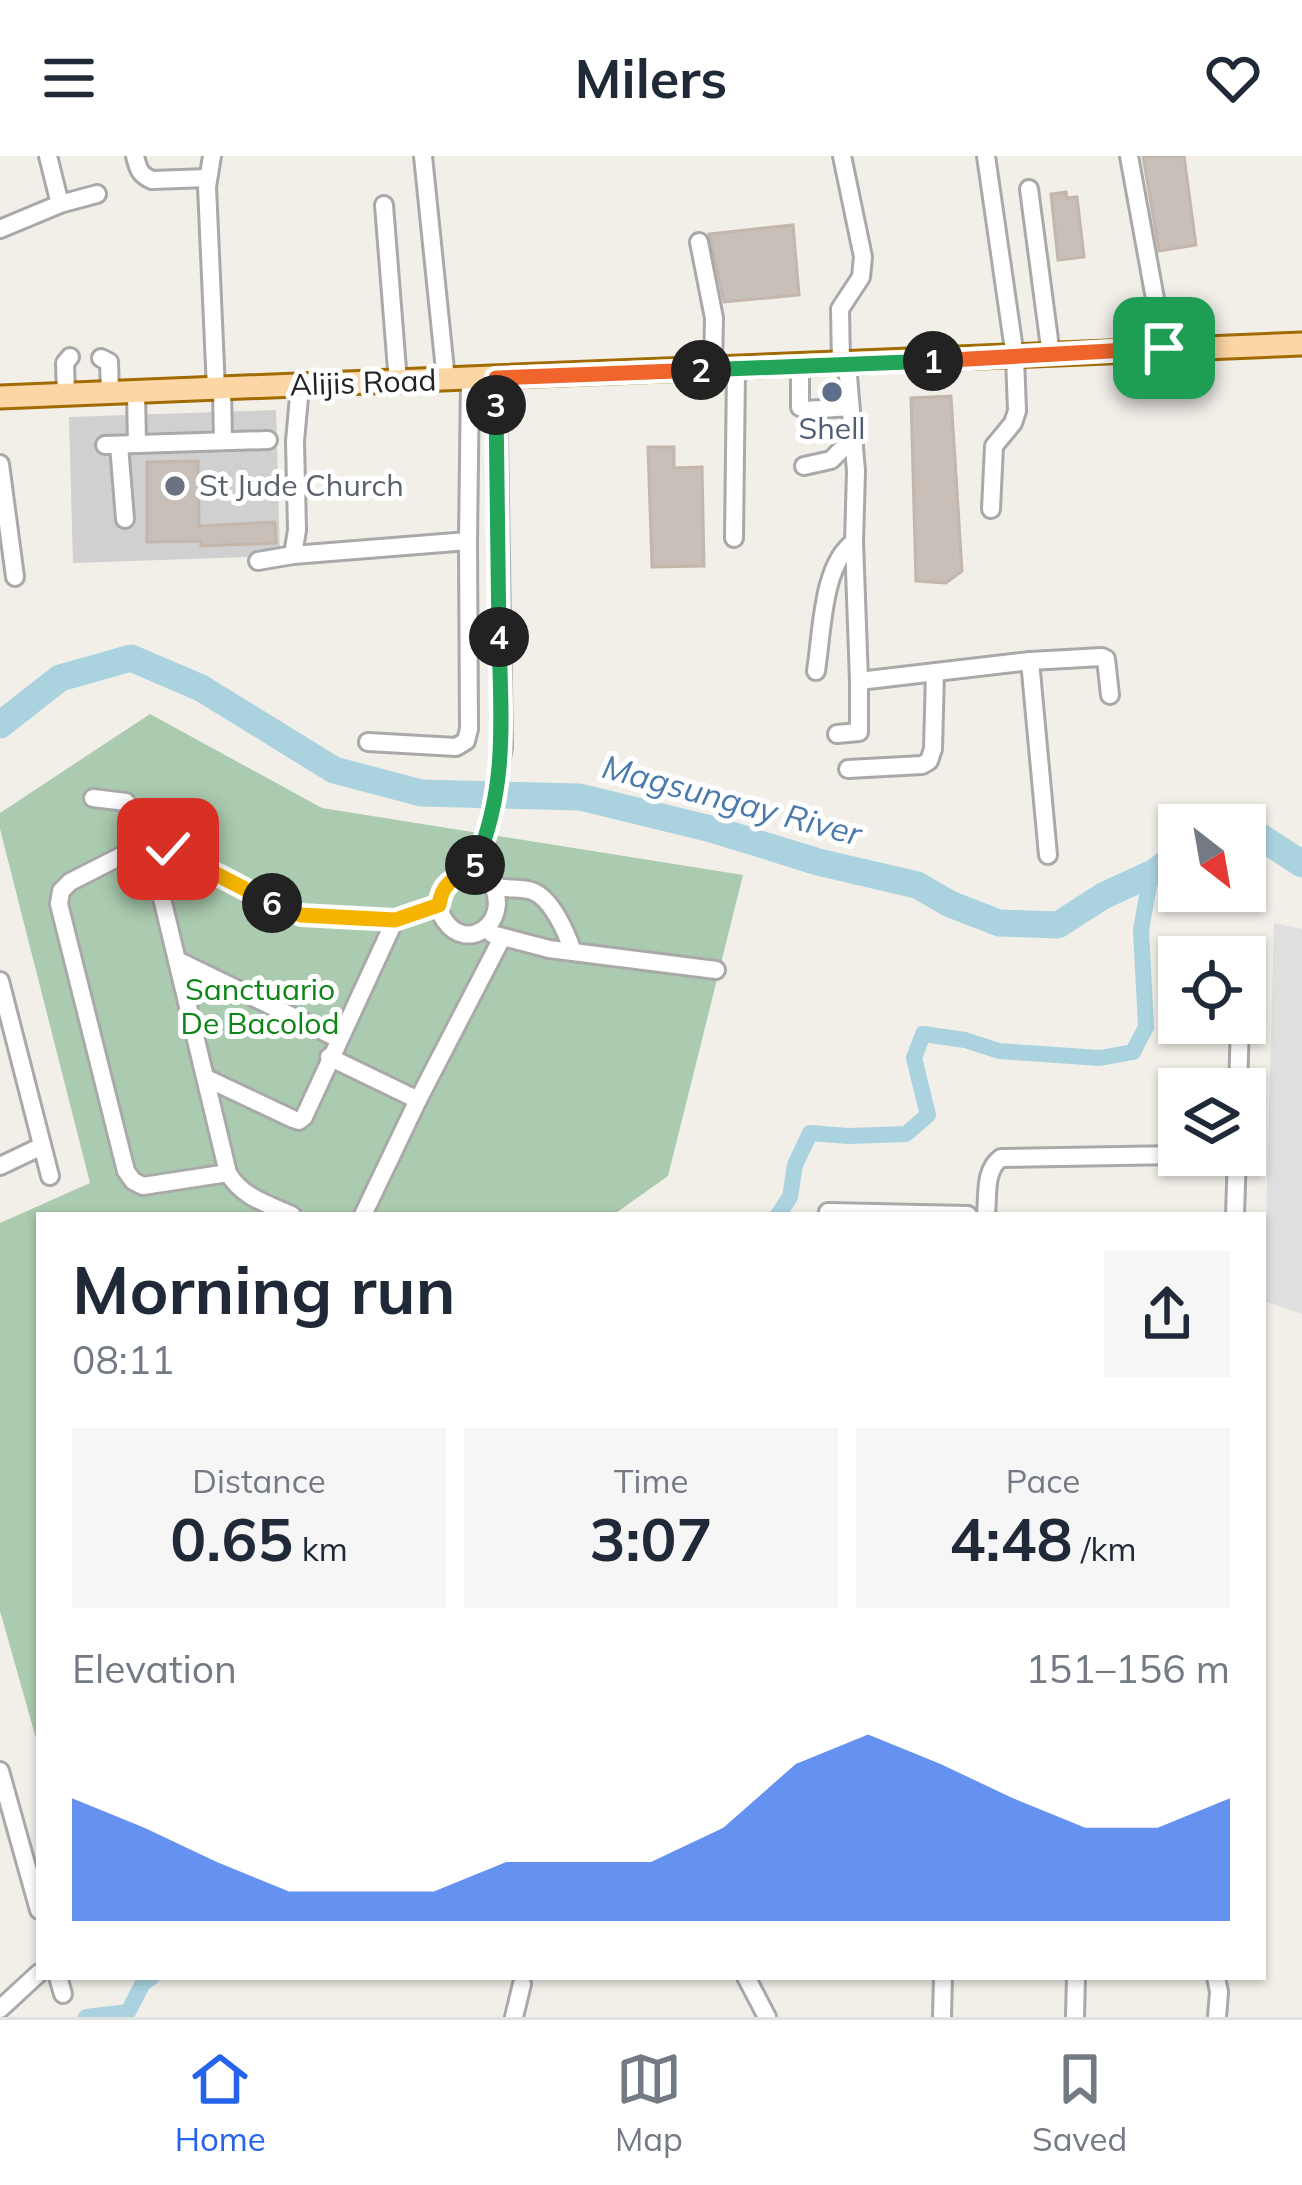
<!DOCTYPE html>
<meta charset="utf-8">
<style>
body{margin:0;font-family:Mulish,sans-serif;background:#f6f6f7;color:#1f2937;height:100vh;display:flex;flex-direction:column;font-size:45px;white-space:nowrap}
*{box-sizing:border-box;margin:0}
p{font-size:39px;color:#747a83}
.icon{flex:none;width:66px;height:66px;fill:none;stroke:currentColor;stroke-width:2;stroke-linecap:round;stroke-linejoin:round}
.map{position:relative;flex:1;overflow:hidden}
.side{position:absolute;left:36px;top:1056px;width:1230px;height:768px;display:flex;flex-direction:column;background:#fff;border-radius:0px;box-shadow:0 3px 9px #0004}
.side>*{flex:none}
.needle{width:78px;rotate:149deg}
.tools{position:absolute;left:1158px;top:648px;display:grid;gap:24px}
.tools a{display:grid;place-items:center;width:108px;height:108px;border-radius:0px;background:#fff;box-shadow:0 3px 9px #0004;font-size:60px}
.pin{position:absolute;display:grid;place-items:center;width:102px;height:102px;color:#fff;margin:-51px;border-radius:24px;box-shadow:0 6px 18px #0006}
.km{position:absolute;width:60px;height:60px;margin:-30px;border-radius:50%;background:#222;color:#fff;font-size:33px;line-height:60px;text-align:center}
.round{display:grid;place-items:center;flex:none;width:126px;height:126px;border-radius:0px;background:#f6f6f7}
.overview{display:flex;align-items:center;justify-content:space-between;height:204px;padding:0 36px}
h1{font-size:66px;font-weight:700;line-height:90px}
.metrics{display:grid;grid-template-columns:repeat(3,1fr);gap:18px;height:204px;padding:12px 36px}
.metrics div{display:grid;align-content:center;border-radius:0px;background:#f6f6f7;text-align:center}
.metrics b{font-size:60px;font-weight:700}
.metrics small{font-size:33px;font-weight:400}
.metrics p{font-size:33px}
.chart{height:336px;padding:24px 36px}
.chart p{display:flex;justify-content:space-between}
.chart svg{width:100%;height:216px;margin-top:12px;fill:#2563eb;opacity:.7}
header{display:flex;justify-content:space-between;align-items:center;height:156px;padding:0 36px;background:#fff;font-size:54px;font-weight:700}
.menu{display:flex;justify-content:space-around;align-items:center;height:168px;border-top:3px solid #e0e1e3;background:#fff;font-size:33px;color:#747a83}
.menu a{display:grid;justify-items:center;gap:6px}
.menu .current{color:#2563eb}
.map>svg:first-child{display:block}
</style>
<header><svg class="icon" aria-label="menu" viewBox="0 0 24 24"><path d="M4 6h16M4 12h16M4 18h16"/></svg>Milers<svg class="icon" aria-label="heart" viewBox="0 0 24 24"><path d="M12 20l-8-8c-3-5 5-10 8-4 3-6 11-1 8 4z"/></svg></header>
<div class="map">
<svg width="1302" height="1861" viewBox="0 0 1302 1861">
<rect width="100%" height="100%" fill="#f2efe9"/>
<path fill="#e0dfdf" d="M 1274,767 L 1302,773 L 1302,1158 L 1264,1145 Z"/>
<path fill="#d0d0d0" d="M 276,254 L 280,400 L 73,407 L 69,261 Z"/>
<path fill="#aacbaf" d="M 150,558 L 322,652 L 743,719 L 668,1020 L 613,1059 L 39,1059 L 39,1593 L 0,1455 L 0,1067 L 90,1027 L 0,673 L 0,657 Z"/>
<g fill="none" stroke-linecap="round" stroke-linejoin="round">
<g stroke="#aad3df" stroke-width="16">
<path d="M 778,1059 L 790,1041 L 795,1009 L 810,977 L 848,980 L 906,978 L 928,959 L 914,902 L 923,878 L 965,884 L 999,895 L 1100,902 L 1133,896 L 1146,871 L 1141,774 L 1150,723 L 1155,716"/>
<path d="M 86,1861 L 128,1856 L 143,1827 L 152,1821"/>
</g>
<g stroke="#aad3df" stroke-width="27">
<path d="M 0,569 L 60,522 L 131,502 L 201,532 L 334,614 L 421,637 L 580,641 L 715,674 L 818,706 L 917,729 L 950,748 L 999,767 L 1058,769 L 1103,740 L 1155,716 L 1179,697"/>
<path d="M 1245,675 L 1250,674 L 1302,708"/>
</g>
</g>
<g fill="#c7bfb8" stroke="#c4b6ab" stroke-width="3">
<path d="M 1143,0 L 1184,0 L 1196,89 L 1159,95 Z"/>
<path d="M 1066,36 L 1067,42 L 1077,41 L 1084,101 L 1058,104 L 1051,38 Z"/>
<path d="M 793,69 L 799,139 L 724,146 L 709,78 Z"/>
<path d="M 951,240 L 962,415 L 946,427 L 916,425 L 911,242 Z"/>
<path d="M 648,291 L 674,291 L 674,312 L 702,311 L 704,410 L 652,411 Z"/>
<path d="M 198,305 L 199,370 L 275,366 L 276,387 L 201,390 L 201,385 L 147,386 L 147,306 Z"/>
</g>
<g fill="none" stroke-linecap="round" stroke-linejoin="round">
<g stroke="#a9a9a9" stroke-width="22">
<g id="minor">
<path d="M 48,0 L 60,48"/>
<path d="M 135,0 C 138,13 140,19 152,24 L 208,22"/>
<path d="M 212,0 L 207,31 L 216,233"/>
<path d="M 423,0 L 446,224"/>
<path d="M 986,0 L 1015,201 L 1017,255 L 1013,267 L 994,290 L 991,353"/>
<path d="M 1129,0 L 1164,192"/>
<path d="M 1029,33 L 1051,199"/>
<path d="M 384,49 L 398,226"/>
<path d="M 0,73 L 60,48 L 97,38"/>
<path d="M 699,86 L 714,162 L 713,213"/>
<path d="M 101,202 L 109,206 L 110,237"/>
<path d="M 841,208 L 840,153 L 861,121 L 863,101 L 842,0"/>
<path d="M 847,208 L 856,315 L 854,386 L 859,525 L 1030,505 L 1102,501 L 1106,503 L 1110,539"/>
<path d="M 800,210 L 800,251 L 806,254 L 850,251"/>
<path d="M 222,233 L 223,285"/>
<path d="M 136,236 L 137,288"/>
<path d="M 66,239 L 65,207 L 70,201"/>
<path d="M 105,289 L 268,284"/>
<path d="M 119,289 L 125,363"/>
<path d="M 0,308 L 15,421"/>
<path d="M 804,310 L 831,304 L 842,293 L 854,290"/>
<path d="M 734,382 L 736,213"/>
<path d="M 293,399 L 297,374 L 295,285 L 300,230"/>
<path d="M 258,405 L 293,399 L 468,385 L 470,222"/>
<path d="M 1030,505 L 1048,699"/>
<path d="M 816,515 C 822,478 822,408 854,386"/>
<path d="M 837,578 L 859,576 L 859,525"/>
<path d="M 368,586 L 456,591 L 466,585 L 469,573 L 468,385"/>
<path d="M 848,613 L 922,609 L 929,605 L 933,593 L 935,516"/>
<path d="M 93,642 L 126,646 L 138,663 L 149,688 L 228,1017 C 242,1041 267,1048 292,1059"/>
<path d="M 471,718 L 486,683 L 503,591 L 497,222"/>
<path d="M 493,730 C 510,767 467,797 445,765 C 431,746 445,717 470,718 C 481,719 485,727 495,730 C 506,734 520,731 532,735 C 552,742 567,778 573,796"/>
<path d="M 492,778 L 549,793 L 716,814"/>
<path d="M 177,804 L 339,883"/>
<path d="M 0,825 L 50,1020"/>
<path d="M 329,901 L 418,944"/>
<path d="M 206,922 L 293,963 L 299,965 L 304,961 L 395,764"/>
<path d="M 1238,933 L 1240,867"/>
<path d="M 0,1010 L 42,990"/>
<path d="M 228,1017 L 143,1030 L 133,1025 L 126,1015 L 59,748 L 61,735 L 70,726 L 135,693 L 149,688 L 178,697 L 278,751 L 301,759 L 395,764 L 439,749"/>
<path d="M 828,1056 L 968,1059"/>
<path d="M 363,1059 L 418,944 L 502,782"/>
<path d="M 986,1059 C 988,1039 984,1014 1001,1002 L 1179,999"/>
<path d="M 1235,1059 L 1237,999"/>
<path d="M 0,1615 L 39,1754"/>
<path d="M 58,1821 L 63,1838"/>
<path d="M 746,1821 L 767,1861"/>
<path d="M 1216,1821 L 1219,1836 L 1217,1861"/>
<path d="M 0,1853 L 39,1817"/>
<path d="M 514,1861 L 522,1828"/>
<path d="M 942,1861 L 943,1821"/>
<path d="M 1075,1861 L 1076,1821"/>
</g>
</g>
<g stroke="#a06b00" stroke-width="27">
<path id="major" d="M 0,241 L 1302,188"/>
</g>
<use href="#minor" stroke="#fff" stroke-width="16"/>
<use href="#major" stroke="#fcd6a4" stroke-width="21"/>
</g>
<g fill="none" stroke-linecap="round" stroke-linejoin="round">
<g stroke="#fff" stroke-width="24">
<path id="split-1" d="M 933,205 L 1164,192"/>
</g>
<g stroke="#fff" stroke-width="24">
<path id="split-2" d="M 701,214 L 933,205"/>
</g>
<g stroke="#fff" stroke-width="24">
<path id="split-3" d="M 496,249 L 496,222 L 701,214"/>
</g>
<g stroke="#fff" stroke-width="24">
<path id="split-4" d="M 496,249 L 499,481"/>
</g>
<g stroke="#fff" stroke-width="24">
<path id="split-5" d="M 475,709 C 508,631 501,563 499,481"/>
</g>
<g stroke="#fff" stroke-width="24">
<path id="split-6" d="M 272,747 L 301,759 L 395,764 L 439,749 C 442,729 452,721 471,718 L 475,709"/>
</g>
<g stroke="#fff" stroke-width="24">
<path id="split-7" d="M 168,693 L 272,747"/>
</g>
<use href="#split-1" stroke="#f0652b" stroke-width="15"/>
<use href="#split-2" stroke="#22a559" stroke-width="15"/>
<use href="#split-3" stroke="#f0652b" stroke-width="15"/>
<use href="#split-4" stroke="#22a559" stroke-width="15"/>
<use href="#split-5" stroke="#22a559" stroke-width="15"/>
<use href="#split-6" stroke="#f5b400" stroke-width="15"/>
<use href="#split-7" stroke="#f5b400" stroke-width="15"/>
</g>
<circle fill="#5c6f8a" stroke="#fff" stroke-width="4.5" cx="832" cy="236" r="12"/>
<circle fill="#6b7280" stroke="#fff" stroke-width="4.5" cx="175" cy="330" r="12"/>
<g text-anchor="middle" stroke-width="10" stroke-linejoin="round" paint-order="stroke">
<g font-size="30" fill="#222" stroke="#fff">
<text transform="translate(363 227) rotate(-2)" y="10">Alijis Road</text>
</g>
<g font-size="30" fill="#4e5e75" stroke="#fff">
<text x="832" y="283">Shell</text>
</g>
<g font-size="30" fill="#5b616d" stroke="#fff" text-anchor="start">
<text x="199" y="340">St Jude Church</text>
</g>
<g font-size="30" fill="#0c8416" stroke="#fff">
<text x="260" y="844">Sanctuario<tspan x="260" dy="34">De Bacolod</tspan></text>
</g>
<g font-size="33" font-style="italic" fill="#4a7aab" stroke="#fff">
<text transform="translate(732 644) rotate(15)" y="12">Magsungay River</text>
</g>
</g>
</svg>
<div class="tools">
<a><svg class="needle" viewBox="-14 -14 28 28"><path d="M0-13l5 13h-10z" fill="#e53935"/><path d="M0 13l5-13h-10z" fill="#747a83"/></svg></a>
<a><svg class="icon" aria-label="locate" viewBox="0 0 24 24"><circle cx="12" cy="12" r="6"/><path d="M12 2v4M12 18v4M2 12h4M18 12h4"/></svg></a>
<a><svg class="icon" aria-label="layers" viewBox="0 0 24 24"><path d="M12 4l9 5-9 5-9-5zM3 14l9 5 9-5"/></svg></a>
</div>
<div class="pin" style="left:1164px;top:192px;background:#1e9e55"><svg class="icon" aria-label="arrive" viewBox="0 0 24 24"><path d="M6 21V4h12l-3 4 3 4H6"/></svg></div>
<div class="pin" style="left:168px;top:693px;background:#d93025"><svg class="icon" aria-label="check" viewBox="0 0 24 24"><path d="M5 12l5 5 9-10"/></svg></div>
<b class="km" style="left:933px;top:205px">1</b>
<b class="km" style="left:701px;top:214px">2</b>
<b class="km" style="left:496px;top:249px">3</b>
<b class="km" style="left:499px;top:481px">4</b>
<b class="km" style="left:475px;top:709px">5</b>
<b class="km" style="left:272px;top:747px">6</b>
<section class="side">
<div class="overview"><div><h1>Morning run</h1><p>08:11</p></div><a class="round"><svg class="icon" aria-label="share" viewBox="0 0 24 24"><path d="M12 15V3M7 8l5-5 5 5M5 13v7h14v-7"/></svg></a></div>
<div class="metrics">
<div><p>Distance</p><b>0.65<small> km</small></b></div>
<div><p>Time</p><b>3:07</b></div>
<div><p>Pace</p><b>4:48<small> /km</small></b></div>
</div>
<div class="chart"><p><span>Elevation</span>151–156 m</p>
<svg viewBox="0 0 160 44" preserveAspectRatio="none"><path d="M0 44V19L10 25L20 32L30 38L40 38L50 38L60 32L70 32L80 32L90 25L100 12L110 6L120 12L130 19L140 25L150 25L160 19V44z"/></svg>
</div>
</section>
</div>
<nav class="menu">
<a class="current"><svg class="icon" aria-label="home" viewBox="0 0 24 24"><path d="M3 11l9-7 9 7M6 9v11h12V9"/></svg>Home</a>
<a><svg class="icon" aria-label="map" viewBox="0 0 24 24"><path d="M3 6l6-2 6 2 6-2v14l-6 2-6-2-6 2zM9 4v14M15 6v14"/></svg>Map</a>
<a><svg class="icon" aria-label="saved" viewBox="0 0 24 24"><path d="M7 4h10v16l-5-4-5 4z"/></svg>Saved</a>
</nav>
